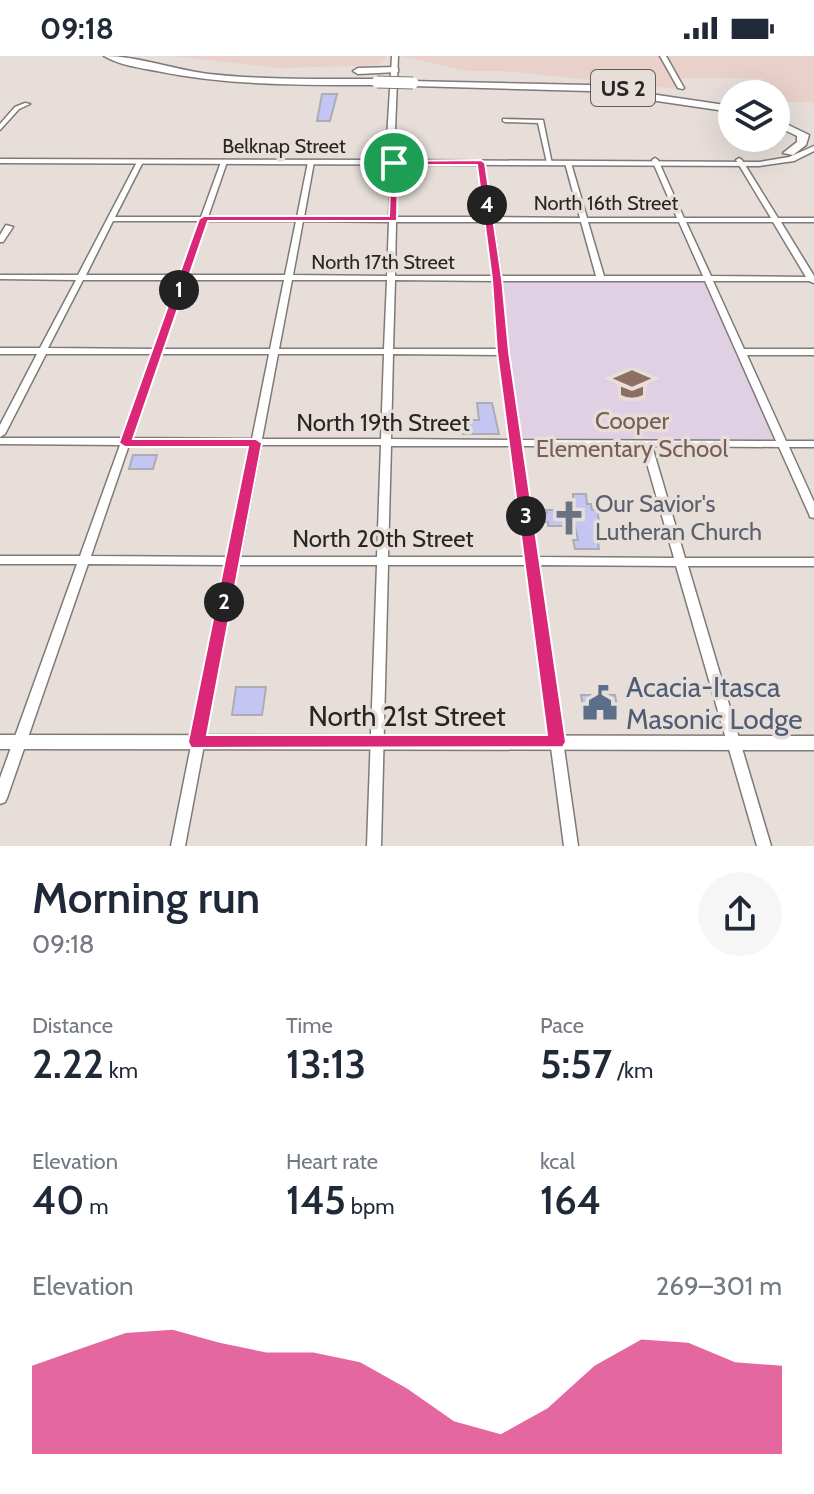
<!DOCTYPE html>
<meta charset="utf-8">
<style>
body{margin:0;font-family:Cabin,sans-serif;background:#f6f6f7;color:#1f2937;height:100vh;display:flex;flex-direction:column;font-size:30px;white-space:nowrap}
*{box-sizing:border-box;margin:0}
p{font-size:26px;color:#747a83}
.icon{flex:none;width:44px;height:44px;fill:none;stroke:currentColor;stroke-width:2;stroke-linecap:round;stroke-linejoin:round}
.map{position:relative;height:790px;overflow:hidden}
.side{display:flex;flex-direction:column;background:#fff;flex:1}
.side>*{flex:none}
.buttons{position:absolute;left:718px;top:24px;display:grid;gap:16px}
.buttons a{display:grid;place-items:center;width:72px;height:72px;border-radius:50%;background:#fff;box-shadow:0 8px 32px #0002;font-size:40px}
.pin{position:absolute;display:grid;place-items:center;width:68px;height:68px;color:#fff;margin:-34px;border:4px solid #fff;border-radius:50%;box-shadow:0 2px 8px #0007}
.km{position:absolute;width:40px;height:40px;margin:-20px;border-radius:50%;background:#222;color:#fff;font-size:22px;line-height:40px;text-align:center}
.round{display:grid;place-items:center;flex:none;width:84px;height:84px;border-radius:42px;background:#f6f6f7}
.overview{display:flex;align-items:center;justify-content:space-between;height:136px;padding:0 32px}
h1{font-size:44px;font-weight:600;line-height:60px}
.figures{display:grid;grid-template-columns:repeat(3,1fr);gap:12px;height:136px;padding:8px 32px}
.figures div{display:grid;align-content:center}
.figures b{font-size:40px;font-weight:600}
.figures small{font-size:22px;font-weight:400}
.figures p{font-size:22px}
.chart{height:224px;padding:16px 32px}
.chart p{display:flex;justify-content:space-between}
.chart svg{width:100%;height:144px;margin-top:8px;fill:#db2777;opacity:.7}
.status{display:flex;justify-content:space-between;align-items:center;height:56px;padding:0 40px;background:#fff;direction:ltr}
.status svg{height:22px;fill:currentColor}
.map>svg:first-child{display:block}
</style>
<div class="status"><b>09:18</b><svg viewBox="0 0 49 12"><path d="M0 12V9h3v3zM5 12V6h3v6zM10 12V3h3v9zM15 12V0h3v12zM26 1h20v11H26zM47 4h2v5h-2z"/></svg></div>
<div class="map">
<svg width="814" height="790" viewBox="0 0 814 790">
<rect width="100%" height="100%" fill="#e7deda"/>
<g fill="#e9d0ca">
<path d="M 170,0 L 388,0 L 378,9 L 281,12 Z"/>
<path d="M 401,0 L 814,0 L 814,46 L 780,46 L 761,22 L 673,22 L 679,33 L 502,15 L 467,15 Z"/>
</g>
<path fill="#e0d0e3" d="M 497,223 L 707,223 L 782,388 L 516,387 Z"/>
<g fill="#c5c5f4" stroke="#acadb4" stroke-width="2">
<path d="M 322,38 L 337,38 L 330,65 L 317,65 Z"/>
<path d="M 477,347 L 492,347 L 499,378 L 463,378 L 462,364 L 479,364 Z"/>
<path d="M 133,399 L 157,399 L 153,413 L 129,413 Z"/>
<path d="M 573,438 L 586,438 L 587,448 L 591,448 L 592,454 L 597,454 L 600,470 L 596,470 L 599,493 L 575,493 L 573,484 L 578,484 L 575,470 L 548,470 L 548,466 L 540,466 L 538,457 L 547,457 L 546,454 L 573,454 Z"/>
<path d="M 236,631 L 266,631 L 262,659 L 232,659 Z"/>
<path d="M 581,639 L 615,639 L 618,656 L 584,656 Z"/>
</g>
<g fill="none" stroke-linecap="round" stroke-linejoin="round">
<g stroke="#807975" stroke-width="3">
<g id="minor">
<path d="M 660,0 L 666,0 L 684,32 L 683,33 L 678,32 Z"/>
<path d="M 25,47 L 30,48 L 19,53 L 0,74 L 0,68 L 15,51 Z"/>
<path d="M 503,63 L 543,64 L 552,108 L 547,107 L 538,67 L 505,66 L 503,65 Z"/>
<path d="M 655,102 L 658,104 L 684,162 L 771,162 L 736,104 L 739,102 L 742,104 L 778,162 L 814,162 L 814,166 L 781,166 L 814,220 L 814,227 L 809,225 L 713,225 L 744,293 L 814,293 L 814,299 L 747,299 L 786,385 L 814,385 L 814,391 L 789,391 L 814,446 L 814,462 L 810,461 L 809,458 L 779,391 L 652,390 L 685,502 L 814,502 L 814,510 L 688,510 L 771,790 L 757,790 L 676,510 L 538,509 L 578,790 L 564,790 L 527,509 L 388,509 L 381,790 L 367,790 L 377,509 L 238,509 L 185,790 L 171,790 L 227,509 L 88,508 L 7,742 L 5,746 L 0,748 L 0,722 L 77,508 L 0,508 L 0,500 L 80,500 L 120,389 L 0,388 L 0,382 L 122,382 L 152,298 L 46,298 L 5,378 L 0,381 L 0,369 L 37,298 L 0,298 L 0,292 L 40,292 L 76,224 L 0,223 L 0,219 L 78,219 L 137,106 L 140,104 L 143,106 L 115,161 L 201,161 L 221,106 L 224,104 L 227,106 L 208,161 L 297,161 L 308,106 L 311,104 L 314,106 L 304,161 L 389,161 L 391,107 L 394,105 L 397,107 L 396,161 L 485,161 L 478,107 L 481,105 L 484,107 L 492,161 L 580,162 L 565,107 L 568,105 L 571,107 L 587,162 L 677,162 L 652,104 ZM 113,165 L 200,165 L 180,219 L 86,219 ZM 207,165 L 296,165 L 285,219 L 188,219 ZM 303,165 L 389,166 L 387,220 L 293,219 ZM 396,166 L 485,166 L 493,220 L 395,220 ZM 493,166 L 581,166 L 596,220 L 501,220 ZM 588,166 L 679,166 L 703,220 L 604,220 ZM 686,166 L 773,166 L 806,221 L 711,220 ZM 83,224 L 179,224 L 154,293 L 48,292 ZM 186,224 L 284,224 L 270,293 L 163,293 ZM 292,224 L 387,224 L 384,293 L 279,293 ZM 395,224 L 493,225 L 498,293 L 393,293 ZM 501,225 L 705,225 L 776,385 L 520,384 L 507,296 ZM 161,298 L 269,298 L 252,383 L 132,382 ZM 278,298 L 384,298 L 381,383 L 262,383 ZM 393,298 L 499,299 L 510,384 L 391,383 ZM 129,389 L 251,389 L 229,501 L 91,500 ZM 261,389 L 381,389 L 377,501 L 240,501 ZM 391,390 L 511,390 L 526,501 L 388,501 ZM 521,390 L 642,390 L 674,502 L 537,501 Z"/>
<path d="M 6,169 L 13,171 L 3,186 L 0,186 L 0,179 Z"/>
</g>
</g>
<g stroke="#807975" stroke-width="3">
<g id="tertiary">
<path d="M 392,0 L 398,0 L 394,99 L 396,104 L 759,106 L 789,101 L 814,90 L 814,95 L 794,105 L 759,110 L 0,107 L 0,103 L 389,104 L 386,99 Z"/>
<path d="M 0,679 L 814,680 L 814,694 L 0,693 Z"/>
</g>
</g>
<g stroke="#807975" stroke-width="3">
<g id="motorway">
<path d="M 104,0 C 139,0 174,14 209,18 C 264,24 321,23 377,23 L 382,26 L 377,29 C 303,29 229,30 157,15 C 140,12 119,9 104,0 Z"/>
<path d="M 395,11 L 398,12 L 398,16 L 358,18 L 353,15 L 358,12 Z"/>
<path d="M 409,25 L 589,29 L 732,50 L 732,56 L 589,35 L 413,30 L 408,27 Z"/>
<path d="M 776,63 L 809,79 L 806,89 L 793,99 L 783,97 L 797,86 L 797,80 L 776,70 Z"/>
</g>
</g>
<use href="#minor" fill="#fff" fill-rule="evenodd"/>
<use href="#tertiary" fill="#fff" fill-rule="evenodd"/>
<use href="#motorway" fill="#fff" fill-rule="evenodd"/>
<g stroke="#807975" stroke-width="13" stroke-linecap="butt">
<path id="motorway-bridge" d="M 377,26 L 413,27"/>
</g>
<use href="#motorway-bridge" stroke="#fff" stroke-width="11"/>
</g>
<path fill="#db2777" stroke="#fff" stroke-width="2" fill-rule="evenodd" d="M 481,104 L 485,107 L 502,223 L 509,296 L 566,686 L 563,691 L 191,692 L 188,686 L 248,391 L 125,391 L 119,387 L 199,163 L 204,160 L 389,160 L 391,105 ZM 398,109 L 477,109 L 492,223 L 497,296 L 547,679 L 207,679 L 262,387 L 256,383 L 133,383 L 208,165 L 397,165 Z"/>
<defs>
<g id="school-bare" transform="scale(2.76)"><path d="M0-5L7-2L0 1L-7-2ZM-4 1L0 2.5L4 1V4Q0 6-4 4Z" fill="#8d6e63" stroke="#e7deda" stroke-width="2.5" paint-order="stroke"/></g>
<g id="church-bare" transform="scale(2.76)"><path d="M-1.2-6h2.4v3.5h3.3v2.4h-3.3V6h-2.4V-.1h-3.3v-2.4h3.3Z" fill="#6b7280" stroke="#e7deda" stroke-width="2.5" paint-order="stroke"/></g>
<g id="civic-bare" transform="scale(2.76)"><path d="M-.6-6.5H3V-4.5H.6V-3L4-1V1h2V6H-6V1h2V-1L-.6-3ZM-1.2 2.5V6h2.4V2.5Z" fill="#5c6f8a" stroke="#e7deda" stroke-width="2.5" paint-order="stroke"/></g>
</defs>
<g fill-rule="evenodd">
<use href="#school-bare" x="632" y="328"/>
<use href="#church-bare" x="569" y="462"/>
<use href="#civic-bare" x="600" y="647"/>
</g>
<g text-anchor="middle" stroke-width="7" stroke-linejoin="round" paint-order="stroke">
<g font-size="20" fill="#282524" stroke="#e7deda">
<text x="284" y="97">Belknap Street</text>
<text x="606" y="154">North 16th Street</text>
<text x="383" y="213">North 17th Street</text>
</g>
<rect fill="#e7deda" stroke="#615c5b" stroke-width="2" x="591" y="14" width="64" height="36" rx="6"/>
<g font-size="22" font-weight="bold" fill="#282524">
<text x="623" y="40">US 2</text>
</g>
<g font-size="24" fill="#785e54" stroke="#e7deda">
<text x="632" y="373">Cooper<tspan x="632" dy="28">Elementary School</tspan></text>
</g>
<g font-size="24" fill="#282524" stroke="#e7deda">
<text x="383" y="375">North 19th Street</text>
<text x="383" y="491">North 20th Street</text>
</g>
<g font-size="24" fill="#5b616d" stroke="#e7deda" text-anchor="start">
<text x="595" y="456">Our Savior's<tspan x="595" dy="28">Lutheran Church</tspan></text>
</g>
<g font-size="28" fill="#4e5e75" stroke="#e7deda" text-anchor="start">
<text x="626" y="641">Acacia-Itasca<tspan x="626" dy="32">Masonic Lodge</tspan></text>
</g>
<g font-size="28" fill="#282524" stroke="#e7deda">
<text x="407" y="670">North 21st Street</text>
</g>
</g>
</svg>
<div class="buttons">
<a><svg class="icon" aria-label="layers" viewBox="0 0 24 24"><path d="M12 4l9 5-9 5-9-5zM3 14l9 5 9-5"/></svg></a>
</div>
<div class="pin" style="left:394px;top:107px;background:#1e9e55"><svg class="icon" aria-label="arrive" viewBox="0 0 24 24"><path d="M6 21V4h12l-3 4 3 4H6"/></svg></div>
<b class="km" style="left:179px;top:234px">1</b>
<b class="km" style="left:224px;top:546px">2</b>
<b class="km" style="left:526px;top:460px">3</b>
<b class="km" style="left:487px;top:149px">4</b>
</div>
<section class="side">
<div class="overview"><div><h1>Morning run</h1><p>09:18</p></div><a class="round"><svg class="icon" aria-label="share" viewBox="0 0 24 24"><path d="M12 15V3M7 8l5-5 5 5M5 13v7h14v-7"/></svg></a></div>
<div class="figures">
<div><p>Distance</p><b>2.22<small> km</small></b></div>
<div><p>Time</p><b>13:13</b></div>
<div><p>Pace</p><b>5:57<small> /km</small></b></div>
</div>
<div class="figures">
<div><p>Elevation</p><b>40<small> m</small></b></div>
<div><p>Heart rate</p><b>145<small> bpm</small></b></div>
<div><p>kcal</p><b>164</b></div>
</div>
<div class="chart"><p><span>Elevation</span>269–301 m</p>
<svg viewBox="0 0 160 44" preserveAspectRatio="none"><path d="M0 44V17L10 12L20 7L30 6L40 10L50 13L60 13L70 16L80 24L90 34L100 38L110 30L120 17L130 9L140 10L150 16L160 17V44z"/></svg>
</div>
</section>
